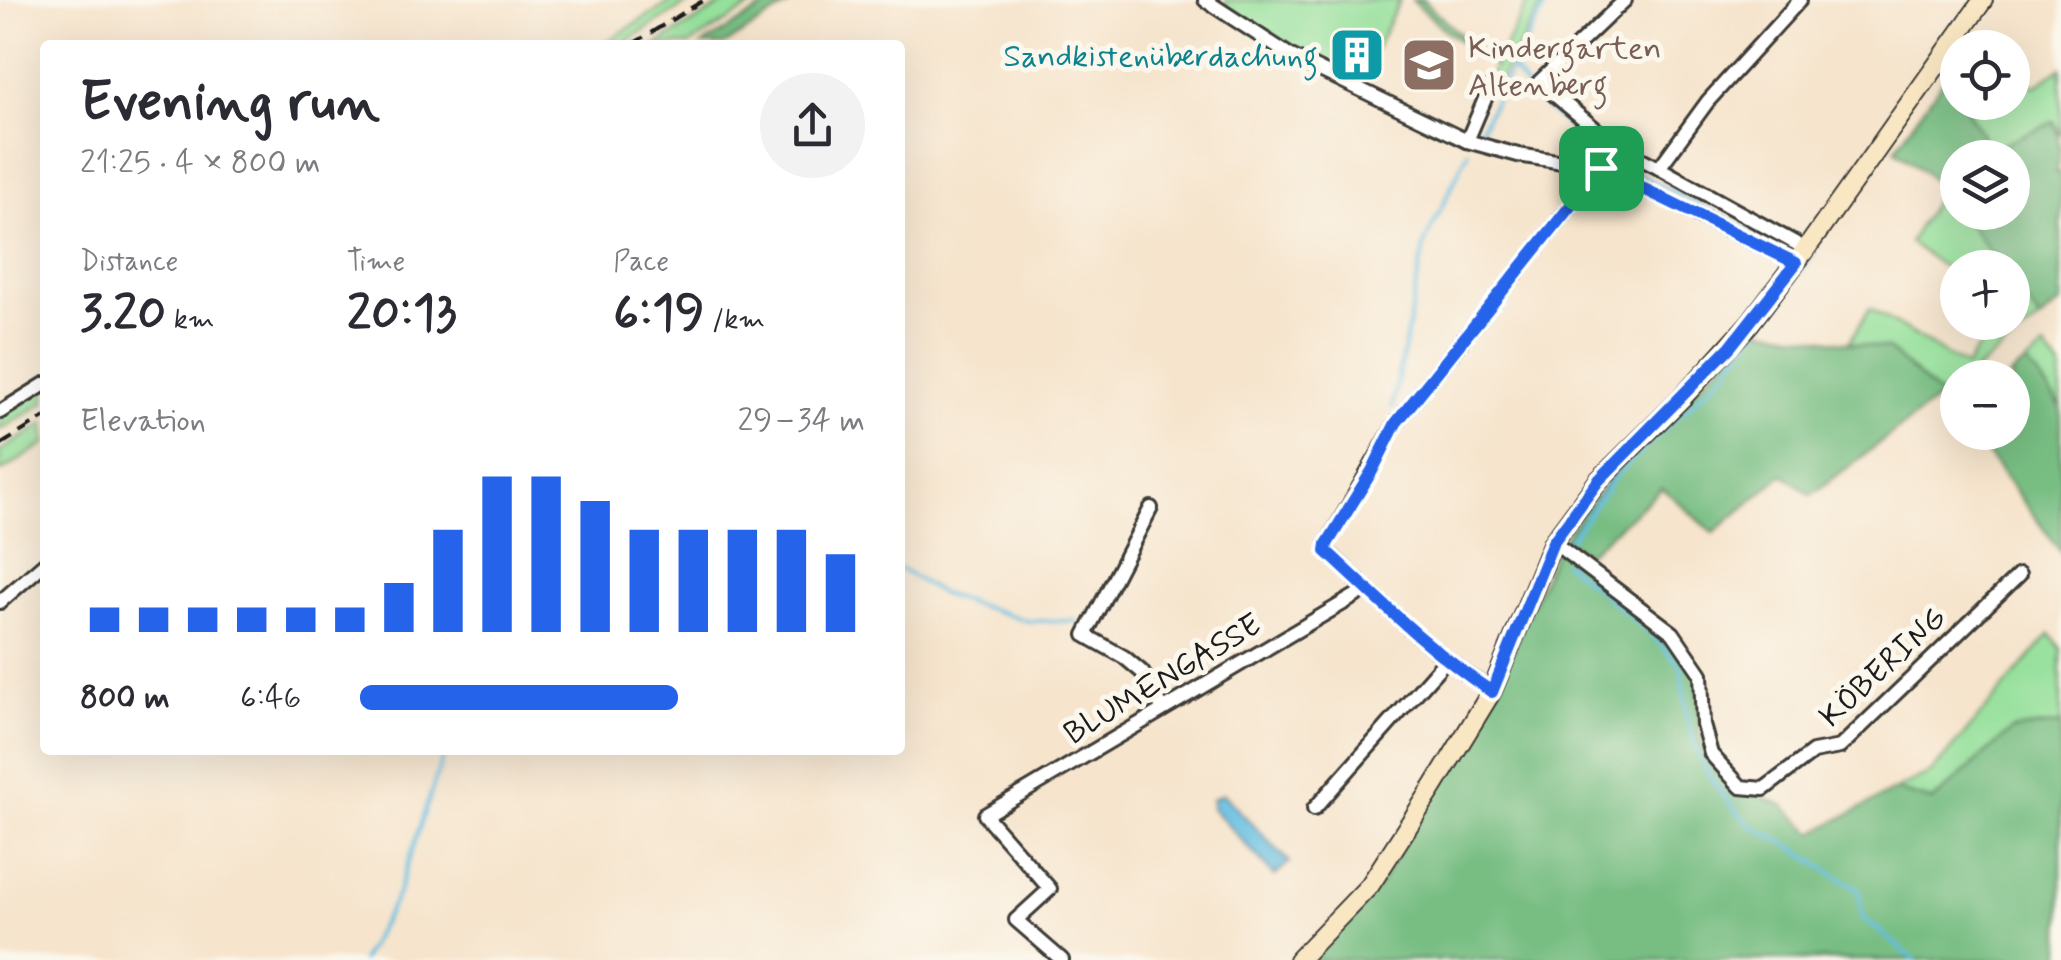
<!DOCTYPE html>
<meta charset="utf-8">
<style>
body{margin:0;font-family:Mynerve,sans-serif;background:#f2f2f3;color:#2b2b33;height:100vh;display:flex;flex-direction:column;font-size:38px;white-space:nowrap}
*{box-sizing:border-box;margin:0}
p{font-size:32px;color:#7c7c81}
.icon{flex:none;width:55px;height:55px;fill:none;stroke:currentColor;stroke-width:2;stroke-linecap:round;stroke-linejoin:round}
.map{position:relative;flex:1;overflow:hidden}
.panel{position:absolute;left:40px;top:40px;width:865px;height:715px;display:flex;flex-direction:column;background:#fff;border-radius:10px;box-shadow:0 10px 40px #0002}
.panel>*{flex:none}
.controls{position:absolute;left:1940px;top:30px;display:grid;gap:20px}
.controls a{display:grid;place-items:center;width:90px;height:90px;border-radius:50%;background:#fff;box-shadow:0 10px 40px #0002;font-size:50px}
.pin{position:absolute;display:grid;place-items:center;width:85px;height:85px;color:#fff;margin:-42px;border-radius:20px;box-shadow:0 5px 15px #0006}
.round{display:grid;place-items:center;flex:none;width:105px;height:105px;border-radius:52px;background:#f2f2f3}
.summary{display:flex;align-items:center;justify-content:space-between;height:170px;padding:0 40px}
h1{font-size:55px;font-weight:700;line-height:75px}
.metrics{display:grid;grid-template-columns:repeat(3,1fr);gap:15px;height:170px;padding:10px 40px}
.metrics div{display:grid;align-content:center}
.metrics b{font-size:50px;font-weight:700}
.metrics small{font-size:28px;font-weight:400}
.metrics p{font-size:28px}
.chart{height:280px;padding:20px 40px}
.chart p{display:flex;justify-content:space-between}
.chart svg{width:100%;height:180px;margin-top:10px;stroke:#2563eb;stroke-width:6}
ul{padding:0 40px;list-style:none;font-size:32px}
li{display:grid;grid-template-columns:160px 120px 1fr;align-items:center;height:75px}
li i{height:25px;border-radius:12px;background:#2563eb}
.map>svg:first-child{display:block}
</style>
<div class="map">
<svg width="2061" height="960" viewBox="0 0 2061 960">
<rect width="100%" height="100%" fill="#fbf7ec"/>
<filter id="ink" filterUnits="userSpaceOnUse"><feTurbulence type="fractalNoise" baseFrequency=".01" numOctaves="2"/><feDisplacementMap in="SourceGraphic" scale="20" xChannelSelector="R" yChannelSelector="G"/><feConvolveMatrix kernelMatrix="1 2 1 2 8 2 1 2 1" color-interpolation-filters="sRGB"/></filter>
<filter id="wash" filterUnits="userSpaceOnUse"><feTurbulence type="fractalNoise" baseFrequency=".0048" numOctaves="4" result="noise"/><feDisplacementMap in="SourceGraphic" scale="40" xChannelSelector="R" yChannelSelector="G"/><feGaussianBlur stdDeviation="2.25" result="paint"/><feColorMatrix in="noise" values="0 0 0 0 0 0 0 0 0 0 0 0 0 0 0 0 0 1.4 0 .05"/><feComposite in="paint" operator="in"/></filter>
<g filter="url(#wash)">
<rect width="100%" height="100%" fill="#f6e4cc"/>
<g fill="#95e09b" stroke="#587e5c" stroke-width="2.5">
<path d="M 674,0 L 693,0 L 620,45 L 601,45 Z"/>
<path d="M 730,0 L 762,0 L 689,45 L 656,45 Z"/>
<path d="M 1227,0 L 1400,0 L 1369,63 L 1358,71 L 1354,82 L 1263,32 L 1224,5 Z"/>
<path d="M 1529,0 L 1545,0 L 1499,81 L 1490,76 Z"/>
<path d="M 2061,68 L 2061,135 L 2054,122 L 1990,149 L 1963,103 L 2012,102 L 2013,76 L 2035,86 Z"/>
<path d="M 1943,187 L 1957,207 L 1958,212 L 1961,213 L 2002,267 L 1958,268 L 1957,277 L 1909,242 Z"/>
<path d="M 2013,282 L 2040,320 L 1967,377 L 1958,378 L 1957,385 L 1941,397 L 1888,349 L 1848,344 L 1870,308 L 1966,367 L 1993,323 L 2012,322 Z"/>
<path d="M 2045,348 L 2061,370 L 2061,407 L 2027,363 Z"/>
<path d="M 45,388 L 45,402 L 0,430 L 0,416 Z"/>
<path d="M 45,423 L 45,444 L 0,472 L 0,451 Z"/>
<path d="M 2050,634 L 2061,649 L 2061,724 L 2012,730 L 1933,801 L 1896,790 L 1932,772 Z"/>
</g>
<g fill="#78be83" stroke="#4a6d50" stroke-width="2.5">
<path d="M 777,0 L 797,0 L 724,45 L 702,45 Z"/>
<path d="M 1412,0 L 1423,0 L 1494,66 L 1446,31 Z"/>
<path d="M 1947,75 L 1957,93 L 1958,102 L 1963,103 L 1990,149 L 2054,122 C 2061,139 2061,156 2055,173 L 2061,172 L 2061,303 L 2040,320 L 2013,283 L 2012,268 L 2001,267 L 1961,213 L 2012,212 L 2012,158 L 1958,158 L 1957,207 L 1943,187 L 1895,149 Z"/>
<path d="M 1756,328 L 1888,349 L 1941,397 L 1811,495 L 1783,474 L 1714,533 L 1662,488 L 1587,554 L 1563,539 L 1620,464 Z"/>
<path d="M 2027,363 L 2061,407 L 2061,552 L 1972,433 L 2012,432 L 2012,378 L 2009,377 Z"/>
<path d="M 1556,548 L 1674,641 L 1698,677 L 1700,735 L 1706,759 L 1724,780 L 1783,805 L 1813,833 L 1896,790 L 1933,801 L 2012,730 L 2061,724 L 2061,960 L 1306,960 L 1378,887 L 1494,694 Z"/>
</g>
<path fill="#63bee1" stroke="#406d7e" stroke-width="2.5" d="M 1223,794 L 1289,862 L 1275,876 L 1212,808 L 1212,799 Z"/>
<g fill="none" stroke-linecap="round" stroke-linejoin="round">
<g stroke="#63bee1" stroke-width="4">
<path d="M 1548,0 L 1512,69 C 1579,159 1690,199 1788,247"/>
<path d="M 1476,137 L 1511,70"/>
<path d="M 1392,407 L 1425,242 L 1468,152"/>
<path d="M 1570,539 L 1616,475 L 1726,371 L 1813,254"/>
<path d="M 1564,562 L 1649,632 L 1682,667 C 1684,719 1693,763 1730,803 C 1736,810 1743,820 1751,825 C 1761,833 1775,836 1786,843 C 1811,858 1832,875 1858,889 L 1863,918 L 1915,960"/>
<path d="M 900,569 L 942,594 L 1028,621 L 1076,621"/>
<path d="M 362,960 L 397,896 L 445,750"/>
</g>
</g>
</g>
<g filter="url(#ink)">
<g fill="none" stroke-linecap="round" stroke-linejoin="round">
<g stroke="#3d3a36" stroke-width="18">
<g id="minor">
<path d="M 1205,0 L 1291,56 L 1467,141 L 1518,155 L 1601,168 L 1796,263"/>
<path d="M 1625,0 L 1539,82 L 1616,146 L 1659,168"/>
<path d="M 1800,0 L 1708,101 L 1659,168 L 1806,249"/>
<path d="M 1467,141 L 1490,87"/>
<path d="M 0,412 L 45,384"/>
<path d="M 1151,508 L 1085,635 L 1124,657 L 1142,672 L 1163,709"/>
<path d="M 1553,542 L 1673,633 L 1701,674 L 1703,725 L 1711,754 L 1741,787 L 1764,789 L 1813,752 L 1840,747 L 2019,575"/>
<path d="M 0,602 L 45,563"/>
<path d="M 1492,691 C 1429,651 1381,602 1327,551 L 1327,544 L 1396,423 L 1601,168"/>
<path d="M 1314,809 L 1445,661"/>
<path d="M 1062,960 L 1016,920 L 1050,889 L 985,815 L 1367,589"/>
</g>
</g>
<g stroke="#3d3a36" stroke-width="22">
<path id="secondary" d="M 1298,960 L 1370,885 L 1434,786 L 1492,691 L 1553,542 L 1599,480 L 1682,398 L 1750,323 L 1806,249 L 1983,0"/>
</g>
<use href="#minor" stroke="#fff" stroke-width="12"/>
<use href="#secondary" stroke="#f9e7c3" stroke-width="18"/>
<g stroke="#1c1c1c" stroke-width="4" stroke-dasharray="15 8" stroke-linecap="butt">
<path d="M 631,45 L 704,0"/>
<path d="M 0,445 L 45,417"/>
</g>
</g>
</g>
<g fill="none" stroke-linecap="round" stroke-linejoin="round" filter="url(#ink)">
<g stroke="#fff" stroke-width="20">
<path id="route" d="M 1601,168 L 1796,263 L 1730,347 L 1599,480 L 1553,542 L 1492,692 C 1430,651 1380,601 1326,551 L 1327,544 L 1372,471 L 1396,423 Z"/>
</g>
<use href="#route" stroke="#2563eb" stroke-width="12"/>
</g>
<defs>
<g id="building-square" transform="scale(2.875)"><rect x="-9" y="-9" width="18" height="18" rx="4" fill="#0f9aa8" stroke="#fbf7ec"/><path d="M-4-6H4V6H1V3H-1V6H-4ZM-2.5-4.3h1.7v1.8h-1.7ZM.8-4.3h1.7v1.8H.8ZM-2.5-1h1.7V.8h-1.7ZM.8-1h1.7V.8H.8Z" fill="#fff"/></g>
<g id="school-square" transform="scale(2.875)"><rect x="-9" y="-9" width="18" height="18" rx="4" fill="#8d6e63" stroke="#fbf7ec"/><path d="M0-5L7-2L0 1L-7-2ZM-4 1L0 2.5L4 1V4Q0 6-4 4Z" fill="#fff"/></g>
</defs>
<g fill-rule="evenodd">
<use href="#building-square" x="1357" y="55"/>
<use href="#school-square" x="1429" y="65"/>
</g>
<g text-anchor="middle" stroke-width="10" stroke-linejoin="round" paint-order="stroke">
<g font-size="32" fill="#785e54" stroke="#fbf7ec" text-anchor="start">
<text x="1468" y="58">Kindergarten<tspan x="1468" dy="37">Altenberg</tspan></text>
</g>
<g font-size="32" fill="#0d838f" stroke="#fbf7ec" text-anchor="end">
<text x="1318" y="66">Sandkistenüberdachung</text>
</g>
<g font-size="32" fill="#1c1c1c" stroke="#fbf7ec">
<text transform="translate(1882 666) rotate(-43)" y="11">KÖBERING</text>
<text transform="translate(1162 678) rotate(-31)" y="11">BLUMENGASSE</text>
</g>
</g>
</svg>
<div class="controls">
<a><svg class="icon" aria-label="locate" viewBox="0 0 24 24"><circle cx="12" cy="12" r="6"/><path d="M12 2v4M12 18v4M2 12h4M18 12h4"/></svg></a>
<a><svg class="icon" aria-label="layers" viewBox="0 0 24 24"><path d="M12 4l9 5-9 5-9-5zM3 14l9 5 9-5"/></svg></a>
<a>+</a>
<a>−</a>
</div>
<div class="pin" style="left:1601px;top:168px;background:#1e9e55"><svg class="icon" aria-label="arrive" viewBox="0 0 24 24"><path d="M6 21V4h12l-3 4 3 4H6"/></svg></div>
<section class="panel">
<div class="summary"><div><h1>Evening run</h1><p>21:25 · 4 × 800 m</p></div><a class="round"><svg class="icon" aria-label="share" viewBox="0 0 24 24"><path d="M12 15V3M7 8l5-5 5 5M5 13v7h14v-7"/></svg></a></div>
<div class="metrics">
<div><p>Distance</p><b>3.20<small> km</small></b></div>
<div><p>Time</p><b>20:13</b></div>
<div><p>Pace</p><b>6:19<small> /km</small></b></div>
</div>
<div class="chart"><p><span>Elevation</span>29–34 m</p>
<svg viewBox="0 0 160 44" preserveAspectRatio="none"><path d="M5 44V38M15 44V38M25 44V38M35 44V38M45 44V38M55 44V38M65 44V32M75 44V19M85 44V6M95 44V6M105 44V12M115 44V19M125 44V19M135 44V19M145 44V19M155 44V25"/></svg>
</div>
<ul>
<li><b>800 m</b>6:46<i style="width:63%"></i></li>
</ul>
</section>
</div>
